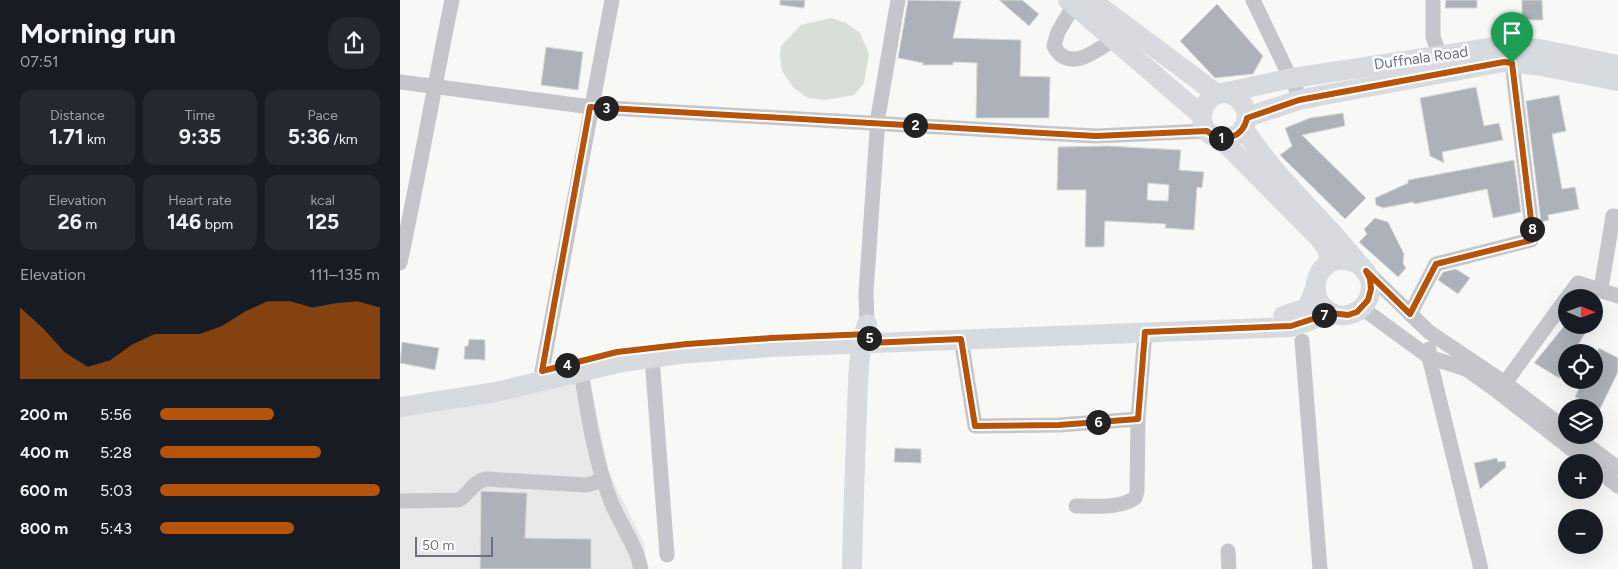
<!DOCTYPE html>
<meta charset="utf-8">
<style>
body{margin:0;font-family:Figtree,sans-serif;background:#242831;color:#f1f3f6;height:100vh;display:flex;flex-direction:column;font-size:19px;white-space:nowrap}
*{box-sizing:border-box;margin:0}
p{font-size:16px;color:#9ea1a6}
.icon{flex:none;width:28px;height:28px;fill:none;stroke:currentColor;stroke-width:2;stroke-linecap:round;stroke-linejoin:round}
.map{position:relative;flex:1;overflow:hidden}
.panel{display:flex;flex-direction:column;background:#171b24;width:400px}
.panel>*{flex:none}
.needle{width:32px;rotate:91deg}
.tools{position:absolute;left:1158px;top:289px;display:grid;gap:10px}
.tools a{display:grid;place-items:center;width:45px;height:45px;border-radius:50%;background:#171b24;box-shadow:0 5px 20px #0002;font-size:25px}
.scale{position:absolute;left:15px;bottom:12px;width:78px;box-sizing:border-box;padding-left:5px;border:2px solid #697285;border-top:0;font-size:14px;line-height:18px;white-space:nowrap;color:#697285;-webkit-text-stroke:4px #fff;paint-order:stroke}
.pin{position:absolute;display:grid;place-items:center;width:42px;height:42px;color:#fff;margin:-51px -21px;border-radius:50% 50% 50% 0;rotate:-45deg;box-shadow:0 0 5px #0007}
.pin .icon{rotate:45deg}
.km{position:absolute;width:25px;height:25px;margin:-12px;border-radius:50%;background:#222;color:#fff;font-size:14px;line-height:25px;text-align:center}
.round{display:grid;place-items:center;flex:none;width:52px;height:52px;border-radius:20px;background:#242831}
.headline{display:flex;align-items:center;justify-content:space-between;height:85px;padding:0 20px}
h1{font-size:28px;font-weight:700;line-height:38px}
.metrics{display:grid;grid-template-columns:repeat(3,1fr);gap:8px;height:85px;padding:5px 20px}
.metrics div{display:grid;align-content:center;border-radius:12px;background:#242831;text-align:center}
.metrics b{font-size:21px;font-weight:700}
.metrics small{font-size:14px;font-weight:400}
.metrics p{font-size:14px}
.chart{height:140px;padding:10px 20px}
.chart p{display:flex;justify-content:space-between}
.chart svg{width:100%;height:90px;margin-top:5px;fill:#b45309;opacity:.7}
ul{padding:0 20px;list-style:none;font-size:16px}
li{display:grid;grid-template-columns:80px 60px 1fr;align-items:center;height:38px}
li i{height:12px;border-radius:6px;background:#b45309}
main{display:flex;flex:1;min-height:0}
.map>svg:first-child{display:block}
</style>
<main>
<section class="panel">
<div class="headline"><div><h1>Morning run</h1><p>07:51</p></div><a class="round"><svg class="icon" aria-label="share" viewBox="0 0 24 24"><path d="M12 15V3M7 8l5-5 5 5M5 13v7h14v-7"/></svg></a></div>
<div class="metrics">
<div><p>Distance</p><b>1.71<small> km</small></b></div>
<div><p>Time</p><b>9:35</b></div>
<div><p>Pace</p><b>5:36<small> /km</small></b></div>
</div>
<div class="metrics">
<div><p>Elevation</p><b>26<small> m</small></b></div>
<div><p>Heart rate</p><b>146<small> bpm</small></b></div>
<div><p>kcal</p><b>125</b></div>
</div>
<div class="chart"><p><span>Elevation</span>111–135 m</p>
<svg viewBox="0 0 160 44" preserveAspectRatio="none"><path d="M0 44V9L10 19L20 31L30 38L40 35L50 27L60 22L70 22L80 22L90 18L100 11L110 6L120 6L130 9L140 7L150 6L160 9V44z"/></svg>
</div>
<ul>
<li><b>200 m</b>5:56<i style="width:52%"></i></li>
<li><b>400 m</b>5:28<i style="width:73%"></i></li>
<li><b>600 m</b>5:03<i style="width:100%"></i></li>
<li><b>800 m</b>5:43<i style="width:61%"></i></li>
</ul>
</section>
<div class="map">
<svg width="1218" height="569" viewBox="0 0 1218 569">
<rect width="100%" height="100%" fill="#f8f8f6"/>
<path fill="#e9e9e9" d="M 181,378 L 190,381 L 209,472 L 245,545 L 245,569 L 0,569 L 0,416 Z"/>
<path fill="#d8dfd7" d="M 431,18 L 446,23 L 460,33 L 469,54 L 464,83 L 454,95 L 426,100 L 408,98 L 394,88 L 382,71 L 380,56 L 381,46 L 401,25 Z"/>
<g fill="#adb2ba" stroke="#d9dad8" fill-rule="evenodd">
<path d="M 380,0 L 405,0 L 404,8 L 380,5 Z"/>
<path d="M 508,0 L 561,1 L 553,38 L 621,40 L 620,76 L 650,77 L 649,118 L 576,118 L 577,63 L 553,62 L 553,65 L 523,65 L 523,63 L 498,58 Z"/>
<path d="M 599,0 L 622,0 L 639,14 L 629,26 Z"/>
<path d="M 1046,0 L 1077,0 L 1077,8 L 1045,8 Z"/>
<path d="M 1122,0 L 1142,0 L 1143,20 L 1122,20 Z"/>
<path d="M 817,4 L 863,56 L 853,74 L 815,78 L 780,41 Z"/>
<path d="M 146,47 L 183,52 L 178,90 L 141,85 Z"/>
<path d="M 1076,87 L 1084,126 L 1099,123 L 1103,140 L 1042,152 L 1044,163 L 1030,156 L 1020,98 Z"/>
<path d="M 1159,95 L 1166,131 L 1152,134 L 1162,189 L 1175,187 L 1179,209 L 1148,215 L 1149,220 L 1141,222 L 1126,101 Z"/>
<path d="M 943,113 L 945,126 L 902,135 L 966,198 L 945,219 L 880,155 L 892,146 L 885,128 L 910,118 Z"/>
<path d="M 708,146 L 781,150 L 779,170 L 804,172 L 802,188 L 797,187 L 794,230 L 765,228 L 766,224 L 705,221 L 704,247 L 685,247 L 686,190 L 657,190 L 658,147 ZM 748,183 L 769,185 L 768,201 L 747,200 Z"/>
<path d="M 1114,160 L 1121,212 L 1093,218 L 1087,189 L 1014,204 L 1013,202 L 983,208 L 976,205 L 975,198 L 1008,183 L 1008,180 Z"/>
<path d="M 975,218 L 988,222 L 1004,254 L 1003,263 L 1006,268 L 998,277 L 959,242 L 967,234 L 964,229 Z"/>
<path d="M 1056,269 L 1070,278 L 1058,294 L 1038,280 L 1043,272 Z"/>
<path d="M 1165,325 L 1184,325 L 1188,328 L 1174,352 L 1166,352 L 1166,365 L 1159,378 L 1134,363 Z"/>
<path d="M 69,339 L 85,340 L 85,360 L 64,359 L 65,346 L 68,346 Z"/>
<path d="M 2,342 L 39,348 L 35,370 L 0,363 Z"/>
<path d="M 1199,348 L 1218,358 L 1218,372 L 1200,409 L 1175,397 L 1183,380 L 1194,380 L 1194,358 Z"/>
<path d="M 495,448 L 521,449 L 521,463 L 494,462 Z"/>
<path d="M 1097,458 L 1098,462 L 1105,461 L 1106,467 L 1080,489 L 1074,463 Z"/>
<path d="M 81,491 L 127,493 L 125,538 L 191,539 L 191,569 L 80,569 Z"/>
</g>
<g fill="none" stroke-linecap="round" stroke-linejoin="round">
<g stroke="#c4c6cb" stroke-width="15">
<path d="M 853,0 L 887,71 L 893,78 L 899,100"/>
<path d="M 1033,0 L 1033,37 L 1040,55"/>
<path d="M 674,5 L 658,32 L 654,46 C 669,74 698,50 714,39"/>
<path d="M 0,82 L 191,107 L 696,136 L 807,131"/>
<path d="M 0,263 C 19,175 34,87 52,0"/>
<path d="M 966,271 L 1029,332 L 1105,383 L 1166,429"/>
<path d="M 1201,289 L 1213,216 L 1218,217"/>
<path d="M 1167,298 L 1178,283 L 1218,296"/>
<path d="M 962,308 L 1029,357 L 1066,369 L 1097,391 L 1188,462"/>
<path d="M 1010,314 L 1036,264 L 1131,240 L 1132,228 L 1112,63"/>
<path d="M 467,324 L 466,293 L 478,117 L 498,0"/>
<path d="M 561,339 L 575,426 L 659,425 L 738,419 L 745,332"/>
<path d="M 902,341 L 920,569"/>
<path d="M 1029,349 L 1029,357 L 1081,569"/>
<path d="M 252,358 L 267,555"/>
<path d="M 142,371 L 212,0"/>
<path d="M 181,371 C 188,414 194,458 210,499 C 219,523 236,544 241,569"/>
<path d="M 1105,383 L 1166,299"/>
<path d="M 1174,435 L 1218,468"/>
<path d="M 1194,467 L 1218,486"/>
<path d="M 0,501 L 58,500 C 69,495 71,483 85,479 L 186,485 L 194,483 L 202,478"/>
<path d="M 676,506 C 696,506 718,509 735,498 L 737,492 L 738,419"/>
<path d="M 828,551 L 829,569"/>
</g>
<g stroke="#d7dadf" stroke-width="20">
<path d="M 668,0 L 801,115"/>
<path d="M 691,0 L 817,94"/>
<path d="M 825,93 C 854,98 854,137 825,138 C 798,140 794,105 817,94 L 893,78 L 1103,46 L 1139,49 L 1218,65"/>
<path d="M 847,117 L 899,100 L 924,95 L 1103,62 L 1136,65 L 1218,81"/>
<path d="M 843,128 C 853,142 862,155 873,168 C 900,200 931,229 957,262 C 962,268 968,272 970,280 C 973,291 968,304 959,310 C 952,315 942,317 934,314 C 904,303 913,257 945,260 C 949,260 954,263 959,264"/>
<path d="M 820,138 L 920,239 L 928,250 L 930,262 L 922,269"/>
<path d="M 883,316 L 907,308 L 915,289"/>
<path d="M 0,407 L 96,392 L 222,362 L 280,354 L 370,347 L 891,327 L 931,313"/>
<path d="M 452,569 C 453,516 455,464 457,411 C 458,384 458,349 467,324"/>
</g>
</g>
<g fill="none" stroke-linecap="round" stroke-linejoin="round">
<g stroke="#fff" stroke-width="10">
<path id="route" d="M 1104,62 L 1112,63 L 1132,228 L 1132,240 L 1036,264 L 1010,314 L 966,271 L 970,279 L 971,289 L 968,300 L 957,312 L 948,315 L 931,313 L 891,326 L 745,332 L 738,419 L 659,425 L 575,426 L 561,339 L 469,343 L 469,334 L 371,338 L 287,344 L 217,352 L 142,371 L 190,107 L 696,136 L 807,131 C 822,144 843,138 847,118 L 899,100 Z"/>
</g>
<use href="#route" stroke="#b45309" stroke-width="6"/>
</g>
<g text-anchor="middle" stroke-width="5" stroke-linejoin="round" paint-order="stroke">
<g font-size="15" fill="#697285" stroke="#fff">
<text transform="translate(1021 58) rotate(-8)" y="5">Duffnala Road</text>
</g>
</g>
</svg>
<div class="tools">
<a><svg class="needle" viewBox="-14 -14 28 28"><path d="M0-13l5 13h-10z" fill="#e53935"/><path d="M0 13l5-13h-10z" fill="#9ea1a6"/></svg></a>
<a><svg class="icon" aria-label="locate" viewBox="0 0 24 24"><circle cx="12" cy="12" r="6"/><path d="M12 2v4M12 18v4M2 12h4M18 12h4"/></svg></a>
<a><svg class="icon" aria-label="layers" viewBox="0 0 24 24"><path d="M12 4l9 5-9 5-9-5zM3 14l9 5 9-5"/></svg></a>
<a>+</a>
<a>−</a>
</div>
<div class="scale">50 m</div>
<div class="pin" style="left:1112px;top:63px;background:#1e9e55"><svg class="icon" aria-label="arrive" viewBox="0 0 24 24"><path d="M6 21V4h12l-3 4 3 4H6"/></svg></div>
<b class="km" style="left:821px;top:138px">1</b>
<b class="km" style="left:515px;top:125px">2</b>
<b class="km" style="left:206px;top:108px">3</b>
<b class="km" style="left:167px;top:365px">4</b>
<b class="km" style="left:469px;top:338px">5</b>
<b class="km" style="left:698px;top:422px">6</b>
<b class="km" style="left:924px;top:315px">7</b>
<b class="km" style="left:1132px;top:229px">8</b>
</div>
</main>
